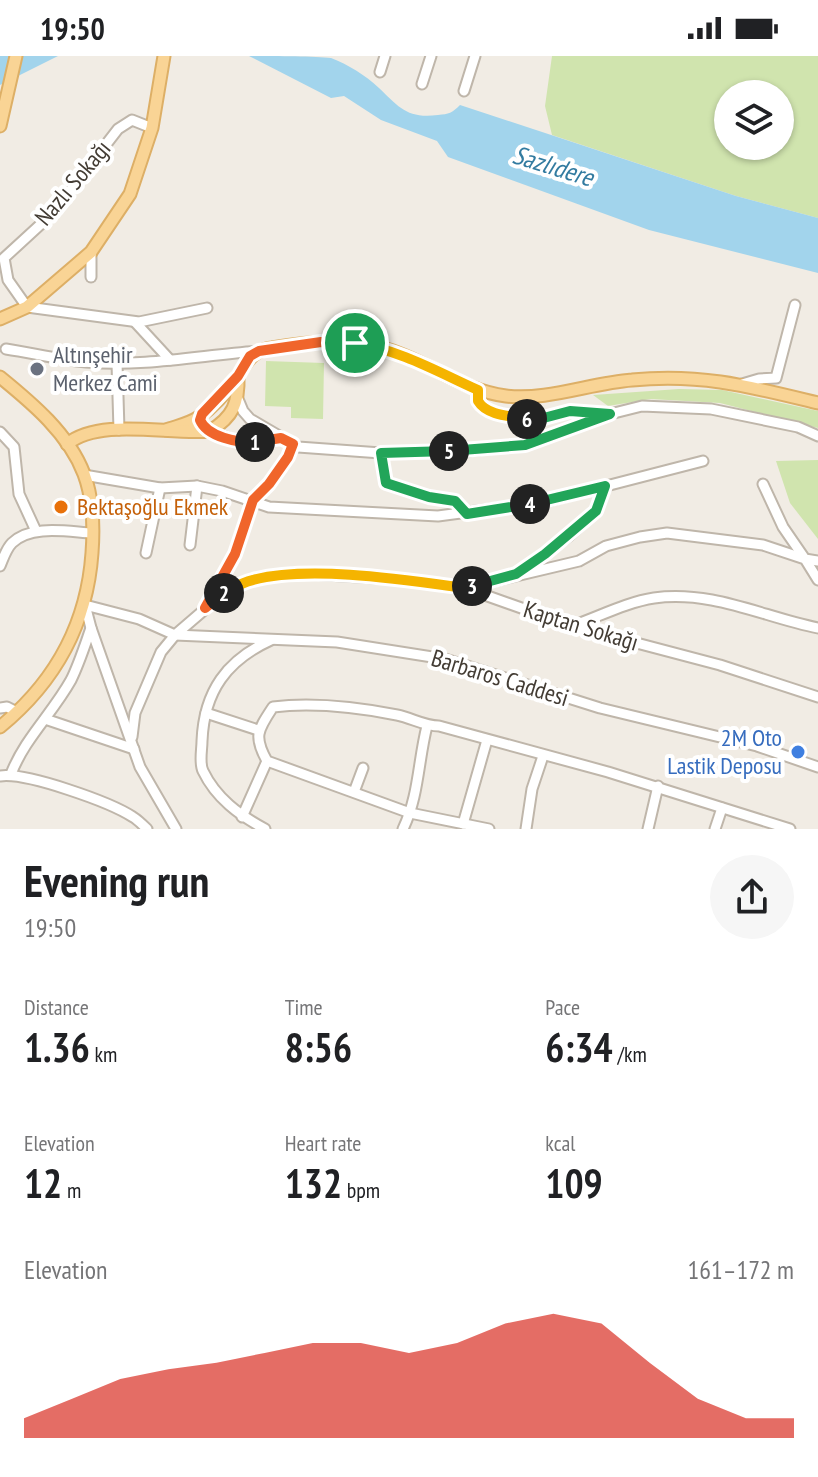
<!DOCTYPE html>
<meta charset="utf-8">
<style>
body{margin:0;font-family:"PT Sans Narrow",sans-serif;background:#f6f6f6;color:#202124;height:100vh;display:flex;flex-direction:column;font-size:30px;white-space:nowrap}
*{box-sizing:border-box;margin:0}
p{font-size:26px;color:#757577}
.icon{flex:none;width:44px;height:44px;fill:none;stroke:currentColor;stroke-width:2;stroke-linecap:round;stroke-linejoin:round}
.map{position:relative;height:773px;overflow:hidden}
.side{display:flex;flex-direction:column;background:#fff;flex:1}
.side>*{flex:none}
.tools{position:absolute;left:714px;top:24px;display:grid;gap:16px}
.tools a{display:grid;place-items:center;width:80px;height:80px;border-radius:50%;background:#fff;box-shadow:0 2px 6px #0004;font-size:40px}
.pin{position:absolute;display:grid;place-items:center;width:68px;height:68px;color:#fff;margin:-34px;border:4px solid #fff;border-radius:50%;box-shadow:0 2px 8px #0007}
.km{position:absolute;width:40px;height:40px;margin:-20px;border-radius:50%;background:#222;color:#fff;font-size:22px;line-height:40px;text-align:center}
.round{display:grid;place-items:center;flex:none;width:84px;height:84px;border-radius:42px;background:#f6f6f6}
.overview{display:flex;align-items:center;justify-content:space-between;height:136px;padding:0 24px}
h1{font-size:44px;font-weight:700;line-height:60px}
.figures{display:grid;grid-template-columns:repeat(3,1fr);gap:12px;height:136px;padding:8px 24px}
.figures div{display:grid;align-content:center}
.figures b{font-size:40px;font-weight:700}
.figures small{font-size:22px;font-weight:400}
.figures p{font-size:22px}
.chart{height:224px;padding:16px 24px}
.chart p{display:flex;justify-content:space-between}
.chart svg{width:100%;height:144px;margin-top:8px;fill:#d93025;opacity:.7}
.status{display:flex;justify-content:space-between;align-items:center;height:56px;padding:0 40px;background:#fff;direction:ltr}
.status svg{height:22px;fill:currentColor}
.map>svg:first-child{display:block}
</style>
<div class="status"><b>19:50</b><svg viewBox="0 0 49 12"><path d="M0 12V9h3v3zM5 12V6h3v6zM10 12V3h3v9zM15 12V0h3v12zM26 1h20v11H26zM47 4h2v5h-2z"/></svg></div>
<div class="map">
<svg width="818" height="773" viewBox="0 0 818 773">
<rect width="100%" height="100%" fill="#f1ece4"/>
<g fill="#d0e4ae" fill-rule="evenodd">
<path d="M 552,0 L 818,0 L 818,162 L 736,140 L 552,79 L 545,50 ZM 728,38 L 780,38 L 780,90 L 728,90 Z"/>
<path d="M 266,305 L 324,307 L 323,363 L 291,362 L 291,351 L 265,350 Z"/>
<path d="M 679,333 L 722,334 L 818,355 L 818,372 L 720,347 L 651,343 L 608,350 L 593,339 Z"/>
<path d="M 818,404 L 818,483 L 790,447 L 776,405 Z"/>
</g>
<g fill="#a2d4ec">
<path d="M 0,0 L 58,0 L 0,29 Z"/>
<path d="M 249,0 C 269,0 315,0 331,2 C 349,9 365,19 379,32 C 399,51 407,63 438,59 C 449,58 452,57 460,49 L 736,140 L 818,162 L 818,217 L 649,174 L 448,101 L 437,85 L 381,64 L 344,40 L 331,42 Z"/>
</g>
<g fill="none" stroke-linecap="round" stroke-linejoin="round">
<g stroke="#bfb6aa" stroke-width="13">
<g id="minor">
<path d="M 380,16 L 385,0"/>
<path d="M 422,28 L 431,0"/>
<path d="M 464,35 L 475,0"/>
<path d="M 152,72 L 132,64 L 118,73 L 53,157 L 4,202 L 8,224 L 27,251 L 139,266 L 207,252"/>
<path d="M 91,221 L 91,196"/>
<path d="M 135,266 L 170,304"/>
<path d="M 6,293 C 33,297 59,304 86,306 C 144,311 202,299 259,295"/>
<path d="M 117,307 L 119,374"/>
<path d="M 742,328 L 759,323 L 776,322 L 795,249"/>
<path d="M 478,334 L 478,345 L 483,352 L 495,357 L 536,364 L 570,355 L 610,358 L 642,350 L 711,353 L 798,371 L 818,380"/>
<path d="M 238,343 L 243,355 L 250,363 L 298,391 L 381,397 L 467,395 L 525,389 L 610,358"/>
<path d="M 210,375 L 242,387 L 281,382"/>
<path d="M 0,376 L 14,391 L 19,438 L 36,475"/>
<path d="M 381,397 L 386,427 L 429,441 L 455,445 L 467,458"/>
<path d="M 84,419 L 160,432 L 197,430 L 222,435 L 269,451 L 438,460 L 544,446 L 703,405"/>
<path d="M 763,428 L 783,471 L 805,503 L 818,505"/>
<path d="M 190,489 L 197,430"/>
<path d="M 146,497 L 160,432"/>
<path d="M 0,510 C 3,503 6,493 12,487 C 31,468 69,476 93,477"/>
<path d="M 519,516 L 569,480 L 596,455 L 605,430"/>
<path d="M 465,532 L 579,505 L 606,490 L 640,481 L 667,477 L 763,489 L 805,503 L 818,524"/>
<path d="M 209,546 L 235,498 L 253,444 L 269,428 L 288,401 L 293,388"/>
<path d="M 572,570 C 598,561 627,546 654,542 C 713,534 763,561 818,572"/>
<path d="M 0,652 L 7,651 L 17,656"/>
<path d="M 206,657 L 258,674"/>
<path d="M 45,663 L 134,693"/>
<path d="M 132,681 L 135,657 L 161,596 L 175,579 L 225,536 L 251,524 L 295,517 L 407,524 L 465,532 L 572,570 L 720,609 L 818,641"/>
<path d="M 11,718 C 25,682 52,658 71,624 C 79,608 85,589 91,572"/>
<path d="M 0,720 C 26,716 110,746 133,761 C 138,764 143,769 147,773"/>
<path d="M 354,736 L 363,712"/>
<path d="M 242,761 L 267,705"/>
<path d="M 463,768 L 487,684"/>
<path d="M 176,773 L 140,711 L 91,572 L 85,549 L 139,563 L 175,579 L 337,586 L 445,603 L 600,652 L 757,690 L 818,711"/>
<path d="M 265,773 C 239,759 216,742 203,715 C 199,707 202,694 202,685 C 204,635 227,604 271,584"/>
<path d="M 403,773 C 419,740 418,705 427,670"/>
<path d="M 489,773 L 410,757 L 267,705 C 253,680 258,674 273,651 C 314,646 356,651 397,659 C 412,662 424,670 439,670 L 608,716 L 790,773"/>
<path d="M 526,773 L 532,733 L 543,700"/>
<path d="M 648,773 L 658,730"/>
<path d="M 715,773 L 722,752"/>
</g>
</g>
<g stroke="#ddaf66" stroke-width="15">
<g id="major">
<path d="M 0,70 L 16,0"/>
<path d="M 0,263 L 27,251 L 91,196 L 130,138 L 152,72 L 164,0"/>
<path d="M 0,321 C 32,347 69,378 84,418 C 93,442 94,471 92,497 C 87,568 55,626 0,671"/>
<path d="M 166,374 C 177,370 189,368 199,361 C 213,351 228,334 237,321 C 248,305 251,295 272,292 C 310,285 356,282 393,295 C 431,308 465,335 506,340 C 547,345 591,327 632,324 C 702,317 752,331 818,347"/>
<path d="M 67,388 C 101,361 168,379 210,375 C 233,361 239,347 238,320"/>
</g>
</g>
<use href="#minor" stroke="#fff" stroke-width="9"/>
<use href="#major" stroke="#f9d495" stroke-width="11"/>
</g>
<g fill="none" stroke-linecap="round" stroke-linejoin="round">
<g stroke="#fff" stroke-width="16">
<path id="split-1" d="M 255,386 C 238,387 207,381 200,364 L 202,358 L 238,320 L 250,300 L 259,295 L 321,286 L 355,287"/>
</g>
<g stroke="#fff" stroke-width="16">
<path id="split-2" d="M 224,537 L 205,552 L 235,498 L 253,444 L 269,428 L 288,401 L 293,388 L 281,382 L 255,386"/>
</g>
<g stroke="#fff" stroke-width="16">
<path id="split-3" d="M 224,537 C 233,532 243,526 253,524 C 310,509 406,524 465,532 L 472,530"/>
</g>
<g stroke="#fff" stroke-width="16">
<path id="split-4" d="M 472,530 L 516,518 L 545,498 L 596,455 L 605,430 L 530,448"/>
</g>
<g stroke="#fff" stroke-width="16">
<path id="split-5" d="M 449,395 L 381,397 L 386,427 L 429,441 L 455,445 L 467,458 L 530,448"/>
</g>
<g stroke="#fff" stroke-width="16">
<path id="split-6" d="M 449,395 L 525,389 L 610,358 L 570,355 L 536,364 L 527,363"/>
</g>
<g stroke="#fff" stroke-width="16">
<path id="split-7" d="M 355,287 C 400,294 438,316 478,334 L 478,345 C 487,360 511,360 527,363"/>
</g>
<use href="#split-1" stroke="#f0652b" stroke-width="10"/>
<use href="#split-2" stroke="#f0652b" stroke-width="10"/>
<use href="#split-3" stroke="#f5b400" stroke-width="10"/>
<use href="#split-4" stroke="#22a559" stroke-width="10"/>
<use href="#split-5" stroke="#22a559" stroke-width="10"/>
<use href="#split-6" stroke="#22a559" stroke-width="10"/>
<use href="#split-7" stroke="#f5b400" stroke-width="10"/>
</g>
<circle fill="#6b7280" stroke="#fff" stroke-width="3" cx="37" cy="313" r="8"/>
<circle fill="#e8710a" stroke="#fff" stroke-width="3" cx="61" cy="451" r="8"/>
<circle fill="#3f7fe0" stroke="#fff" stroke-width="3" cx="798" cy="696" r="8"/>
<g text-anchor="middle" stroke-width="8" stroke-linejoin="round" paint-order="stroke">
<g font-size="24" fill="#433c34" stroke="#fff">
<text transform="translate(73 127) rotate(-50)" y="8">Nazlı Sokağı</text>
<text transform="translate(581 570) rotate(17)" y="8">Kaptan Sokağı</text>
<text transform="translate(500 622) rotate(17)" y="8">Barbaros Caddesi</text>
</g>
<g font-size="24" fill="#5b616d" stroke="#fff" text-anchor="start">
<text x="53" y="307">Altınşehir<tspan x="53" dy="28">Merkez Cami</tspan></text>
</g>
<g font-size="24" fill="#c56008" stroke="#fff" text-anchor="start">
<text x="77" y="459">Bektaşoğlu Ekmek</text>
</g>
<g font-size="24" fill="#366cbe" stroke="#fff" text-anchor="end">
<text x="782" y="690">2M Oto<tspan x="782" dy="28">Lastik Deposu</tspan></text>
</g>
<g font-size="26" font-style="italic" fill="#327ba0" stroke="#fff">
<text transform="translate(553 110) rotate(17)" y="9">Sazlıdere</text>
</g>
</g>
</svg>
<div class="tools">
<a><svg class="icon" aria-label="layers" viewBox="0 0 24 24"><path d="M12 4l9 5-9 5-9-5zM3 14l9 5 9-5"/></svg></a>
</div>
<div class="pin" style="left:355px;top:287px;background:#1e9e55"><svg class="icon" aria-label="arrive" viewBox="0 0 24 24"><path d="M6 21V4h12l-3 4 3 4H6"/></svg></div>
<b class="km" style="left:255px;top:386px">1</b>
<b class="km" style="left:224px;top:537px">2</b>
<b class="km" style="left:472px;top:530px">3</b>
<b class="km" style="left:530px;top:448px">4</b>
<b class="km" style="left:449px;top:395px">5</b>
<b class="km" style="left:527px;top:363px">6</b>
</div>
<section class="side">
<div class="overview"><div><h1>Evening run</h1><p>19:50</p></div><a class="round"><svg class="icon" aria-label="share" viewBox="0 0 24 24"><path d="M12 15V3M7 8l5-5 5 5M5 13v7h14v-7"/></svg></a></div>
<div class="figures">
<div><p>Distance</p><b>1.36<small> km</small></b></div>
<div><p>Time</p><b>8:56</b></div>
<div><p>Pace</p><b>6:34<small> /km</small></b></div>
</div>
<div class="figures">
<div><p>Elevation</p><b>12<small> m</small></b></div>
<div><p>Heart rate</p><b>132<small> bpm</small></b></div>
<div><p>kcal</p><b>109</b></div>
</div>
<div class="chart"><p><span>Elevation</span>161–172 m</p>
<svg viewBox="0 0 160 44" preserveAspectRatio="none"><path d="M0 44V38L10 32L20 26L30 23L40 21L50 18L60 15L70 15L80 18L90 15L100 9L110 6L120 9L130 21L140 32L150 38L160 38V44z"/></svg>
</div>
</section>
